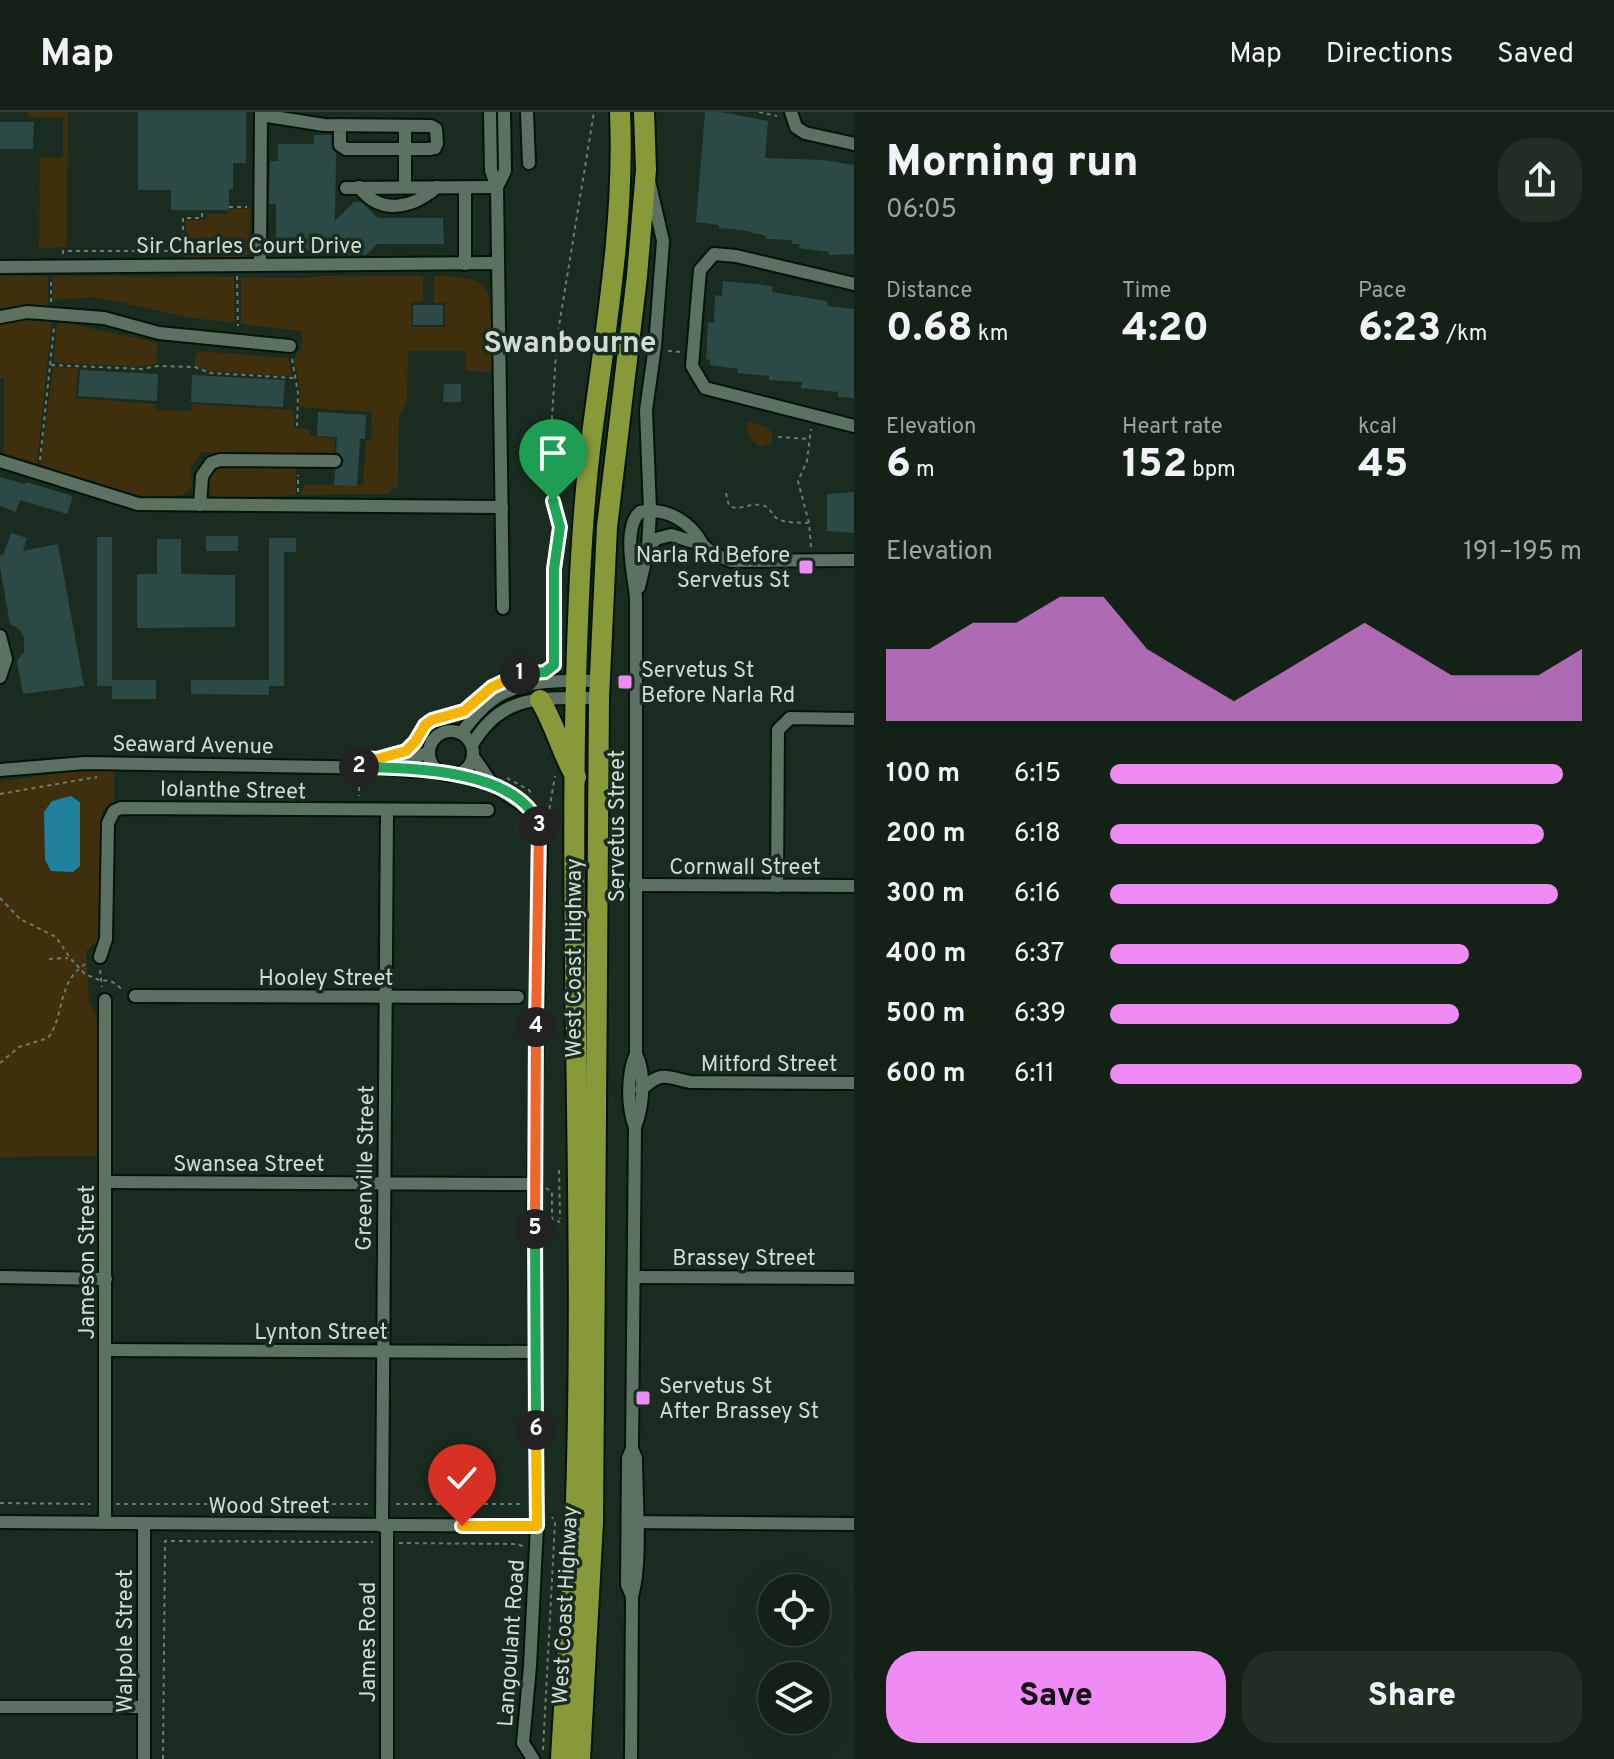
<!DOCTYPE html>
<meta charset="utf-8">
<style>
body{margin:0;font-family:Overpass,sans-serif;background:#202e24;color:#f1f3f6;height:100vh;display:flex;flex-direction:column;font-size:30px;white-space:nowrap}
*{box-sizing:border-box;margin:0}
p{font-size:26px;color:#9da3a1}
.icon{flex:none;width:44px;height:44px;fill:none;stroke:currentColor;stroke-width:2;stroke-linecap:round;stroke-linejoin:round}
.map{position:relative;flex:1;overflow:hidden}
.panel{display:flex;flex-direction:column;background:#132117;width:760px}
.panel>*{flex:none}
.controls{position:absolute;left:758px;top:1462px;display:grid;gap:16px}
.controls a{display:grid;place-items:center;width:72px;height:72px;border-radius:50%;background:#132117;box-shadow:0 8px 32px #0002,0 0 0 2px #323e36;font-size:40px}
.pin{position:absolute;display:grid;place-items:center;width:68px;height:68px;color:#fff;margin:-82px -34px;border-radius:50% 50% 50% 0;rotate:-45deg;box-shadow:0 0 8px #0007}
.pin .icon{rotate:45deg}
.km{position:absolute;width:40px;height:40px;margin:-20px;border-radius:50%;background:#222;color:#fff;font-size:22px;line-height:40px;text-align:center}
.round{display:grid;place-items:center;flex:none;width:84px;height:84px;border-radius:32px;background:#202e24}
.head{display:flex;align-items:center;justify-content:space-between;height:136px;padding:0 32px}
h1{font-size:44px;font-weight:800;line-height:60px}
.metrics{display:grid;grid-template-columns:repeat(3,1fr);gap:12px;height:136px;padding:8px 32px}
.metrics div{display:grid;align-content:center}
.metrics b{font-size:40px;font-weight:800}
.metrics small{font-size:22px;font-weight:400}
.metrics p{font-size:22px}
.chart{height:224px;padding:16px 32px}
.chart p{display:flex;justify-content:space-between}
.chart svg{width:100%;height:144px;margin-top:8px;fill:#f08bf5;opacity:.7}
.primary-button{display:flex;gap:16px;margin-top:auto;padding:16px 32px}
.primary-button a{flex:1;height:92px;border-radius:32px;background:#f08bf5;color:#111;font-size:32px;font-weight:800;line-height:92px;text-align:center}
.primary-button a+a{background:#202e24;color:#f1f3f6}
ul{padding:0 32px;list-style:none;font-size:26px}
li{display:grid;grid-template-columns:128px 96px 1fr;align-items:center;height:60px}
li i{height:20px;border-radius:10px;background:#f08bf5}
header{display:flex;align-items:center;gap:48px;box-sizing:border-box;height:112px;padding:0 40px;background:#132117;border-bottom:2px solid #323e36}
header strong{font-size:38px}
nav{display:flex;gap:44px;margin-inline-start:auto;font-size:28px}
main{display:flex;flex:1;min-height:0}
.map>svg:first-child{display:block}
</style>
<header>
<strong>Map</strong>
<nav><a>Map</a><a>Directions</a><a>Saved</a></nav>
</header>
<main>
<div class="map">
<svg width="854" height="1647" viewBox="0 0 854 1647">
<rect width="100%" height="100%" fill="#192c1f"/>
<g fill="#3f2f0c">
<path d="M 28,0 L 68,0 L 67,135 L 39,136 L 40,46 L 63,45 L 63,6 L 29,5 Z"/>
<path d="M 229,97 L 251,97 L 249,142 L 241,146 L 185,146 L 186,108 L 206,108 L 207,102 L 227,102 Z"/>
<path d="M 0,164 L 48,164 L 48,195 L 0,197 Z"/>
<path d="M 53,164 L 234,165 L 234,211 L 191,206 L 95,185 L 53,188 Z"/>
<path d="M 241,164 L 246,166 L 310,166 L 318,164 L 423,164 L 423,190 L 411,190 L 412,215 L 445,215 L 445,191 L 434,191 L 434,164 C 448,165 465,164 478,170 C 500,182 492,238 492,260 L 466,259 L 466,239 L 408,239 L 407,288 L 399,306 L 398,376 L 392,376 L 389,382 L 300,383 L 305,373 L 363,373 L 366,328 L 371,328 L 372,300 L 299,295 L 300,279 L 294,246 L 296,246 L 297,240 L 301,239 L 302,219 L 241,212 Z"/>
<path d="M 26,207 L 52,208 L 37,353 L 4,342 L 4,266 L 0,266 L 0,210 Z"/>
<path d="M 57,209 L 155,230 L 158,232 L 156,251 L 140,255 L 54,251 Z"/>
<path d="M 200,239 L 288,246 L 292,264 L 211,260 L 195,254 L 196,243 Z"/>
<path d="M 53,255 L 78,256 L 76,286 L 156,292 L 157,298 L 191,299 L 192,292 L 294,298 L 294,316 L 310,318 L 310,324 L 335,326 L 334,341 L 202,340 L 191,356 L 192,375 L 183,383 L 139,385 L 40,354 Z"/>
<path d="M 747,309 L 766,314 L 772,321 L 772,331 L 761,335 C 749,328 747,322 747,309 Z"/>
<path d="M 220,355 L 296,355 L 296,383 L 219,386 L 211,383 L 207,373 L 211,363 Z"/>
<path d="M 76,658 L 114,658 L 114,689 L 103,698 L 101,706 L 100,826 L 86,839 L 89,890 L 100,911 L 100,1044 L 0,1045 L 0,670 Z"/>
</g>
<path fill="#1f819d" d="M 71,684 L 80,690 L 80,754 L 73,760 L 51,759 L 45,748 L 44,700 L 52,689 Z"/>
<g fill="#2d4946">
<path d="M 138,0 L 246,0 L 246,51 L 233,51 L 233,77 L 229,77 L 229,98 L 171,98 L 171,78 L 138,78 Z"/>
<path d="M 705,0 L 721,0 L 768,9 L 765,46 L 823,48 L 854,53 L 854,142 L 829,143 L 829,140 L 799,136 L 800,132 L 792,132 L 792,128 L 766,127 L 766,124 L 742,118 L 719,116 L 719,113 L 696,110 Z"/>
<path d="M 0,10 L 34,10 L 33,37 L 0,37 Z"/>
<path d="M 314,23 L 331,23 L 332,37 L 336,41 L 335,109 L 354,90 L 361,90 L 378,106 L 443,106 L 444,132 L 377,132 L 366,143 L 349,143 L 331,125 L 331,139 L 276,139 L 276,92 L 269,92 L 270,49 L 278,49 L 278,32 L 314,32 Z"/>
<path d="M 723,169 L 773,174 L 772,180 L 827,189 L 828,194 L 854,197 L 854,286 L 838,285 L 838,280 L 801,276 L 802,270 L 769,268 L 769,264 L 737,261 L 738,257 L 710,253 L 710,248 L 706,247 L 708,210 L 714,211 L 715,183 L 722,184 Z"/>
<rect x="413" y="193" width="30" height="20"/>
<path d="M 80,258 L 158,262 L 157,289 L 78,284 Z"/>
<path d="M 192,263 L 285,268 L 283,295 L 191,290 Z"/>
<path d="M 444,272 L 461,272 L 461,290 L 443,290 Z"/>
<path d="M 318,300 L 366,303 L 365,327 L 360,327 L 357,374 L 334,373 L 335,358 L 342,354 L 344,348 L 340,342 L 336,340 L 337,325 L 317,324 Z"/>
<path d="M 0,365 L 25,372 L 26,370 L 73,384 L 67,402 L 20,388 L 16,400 L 0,394 Z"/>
<path d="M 854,380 L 854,421 L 827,419 L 827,382 Z"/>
<path d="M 11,421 L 27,426 L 23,439 L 58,432 L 84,574 L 23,582 L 17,549 L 24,540 L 24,525 L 19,517 L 10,512 L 0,455 L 0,443 L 3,443 Z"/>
<rect x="206" y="424" width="32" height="15"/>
<path d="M 97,425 L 112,425 L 112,568 L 156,568 L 156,587 L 112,587 L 112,574 L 97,574 Z"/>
<path d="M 269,426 L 296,426 L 296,440 L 284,440 L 284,574 L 269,574 L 269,583 L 191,582 L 191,568 L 269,568 Z"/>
<path d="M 157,427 L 181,427 L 181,462 L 235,463 L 235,515 L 137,516 L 137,462 L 157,462 Z"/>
</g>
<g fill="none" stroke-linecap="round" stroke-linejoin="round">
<g stroke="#031408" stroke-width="16">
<g id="minor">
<path d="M 490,0 L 491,59 L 497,75 L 503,496"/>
<path d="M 527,0 L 529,51"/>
<path d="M 791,0 L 796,15 L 805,21 L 854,32"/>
<path d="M 261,3 L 324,13 L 431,14 L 436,17 L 437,31 L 435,36 L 429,37 L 346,37 L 340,33 L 340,13"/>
<path d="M 405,14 L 405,75"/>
<path d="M 359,75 C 381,104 413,96 437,75"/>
<path d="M 497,75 L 505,59 L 504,0"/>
<path d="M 346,76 L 497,75"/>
<path d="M 465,152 L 465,75"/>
<path d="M 260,153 L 261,0"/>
<path d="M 0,155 L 498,151"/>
<path d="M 854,172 L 736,144 L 714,142 L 700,158 L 692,254 L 705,276 L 854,314"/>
<path d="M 0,205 L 27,200 L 104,206 L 159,221 L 290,234"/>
<path d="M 0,349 L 138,392 L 502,395"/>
<path d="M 200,393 L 202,364 L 211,351 L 220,348 L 335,349"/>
<path d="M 648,437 L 656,427 L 671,423 L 703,433 L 712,441 L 731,449 L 854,448"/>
<path d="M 639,475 L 648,437 L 650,398 L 646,298 L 655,234 L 663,129 L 650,73"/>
<path d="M 0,524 L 6,547 L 0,565"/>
<circle cx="451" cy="641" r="22"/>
<path d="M 461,621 C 470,610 479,598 491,589 C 519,567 566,568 600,569"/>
<path d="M 472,633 C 503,579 545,587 599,586"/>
<path d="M 473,645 C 480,653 485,663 492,671 C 512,691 532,689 541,721 L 534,1072 L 537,1414 L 530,1554 L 523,1631 L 533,1647"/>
<path d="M 389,655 L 429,640"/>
<path d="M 0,658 L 85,651 L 385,656 L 413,659 L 437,658"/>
<path d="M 459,661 L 475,668 L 491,670"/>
<path d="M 635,773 L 854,774"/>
<path d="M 777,774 L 778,618 L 790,606 L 854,607"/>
<path d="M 100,845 L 106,827 L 108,711 L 114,699 L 121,696 L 488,698"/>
<path d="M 135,884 L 518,885"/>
<path d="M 641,978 C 661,958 666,965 690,970 L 854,971"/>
<path d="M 635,1015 C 643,995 646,962 636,942"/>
<path d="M 107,1070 L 534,1072"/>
<path d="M 0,1165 L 106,1167"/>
<path d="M 634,1165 L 854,1166"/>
<path d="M 106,1238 L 536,1240"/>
<path d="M 0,1410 L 537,1414"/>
<path d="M 628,1410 L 854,1412"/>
<path d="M 105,1411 L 105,888"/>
<path d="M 382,1414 L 387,698"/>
<path d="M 387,1414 L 387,1647"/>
<path d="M 632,1484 L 627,1473 L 628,1346 L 632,1337"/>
<path d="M 0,1595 L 143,1595"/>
<path d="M 144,1647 L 144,1412"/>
<path d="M 631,1647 L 632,1484 C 642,1451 636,1384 636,1346 L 632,1337 L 635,1015 C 627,995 627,962 636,942 L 636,486 C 634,464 622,416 640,400 C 667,395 691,410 703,433"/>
</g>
</g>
<g stroke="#031408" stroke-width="24">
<g id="highway">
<path d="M 540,588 C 555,612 561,640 576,665"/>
<path d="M 561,1647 C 565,1570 572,1493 575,1415 C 586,1134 569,851 576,570 C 578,493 581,415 590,338 C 604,226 625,113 620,0"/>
<path d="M 580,1647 L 593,1410 L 599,586 L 607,415 L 637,164 L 646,58 L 644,0"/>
</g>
</g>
<g stroke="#6c7c71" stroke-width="2" stroke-dasharray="4 4" stroke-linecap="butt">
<path d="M 759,0 L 777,4"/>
<path d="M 229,95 L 247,95"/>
<path d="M 63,142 L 63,139 L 183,139 L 183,106 L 202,106 L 202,98"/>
<path d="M 237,164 L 238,214"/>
<path d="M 51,190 L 51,168"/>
<path d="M 558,226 L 588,229"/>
<path d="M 668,239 L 681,240"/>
<path d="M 292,247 L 298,281 L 297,314"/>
<path d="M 51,253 L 142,257 L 158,254 L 195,255 L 210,261 L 295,266"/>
<path d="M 778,325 L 808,327"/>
<path d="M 40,348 L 54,215"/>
<path d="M 298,380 L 298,363"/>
<path d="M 726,381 L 729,394 C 740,399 749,391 761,393 C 770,394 770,400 775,405 C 783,412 798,410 808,411"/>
<path d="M 811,435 L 809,411 L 798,369 L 807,349 L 811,317"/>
<path d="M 555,554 L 554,457 L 560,415 L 553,389 L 552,305 L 557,226 L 594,0"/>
<path d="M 415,630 C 428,604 437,610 460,601"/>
<path d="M 507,666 L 529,678 L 533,684"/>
<path d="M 359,667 L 359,684"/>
<path d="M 0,682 L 97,665"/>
<path d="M 548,705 L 555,664"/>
<path d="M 0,786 L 20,807 L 56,825 L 70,846 L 85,862 L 99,868 L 111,869 L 122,877"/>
<path d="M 49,847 L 68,846"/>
<path d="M 100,858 L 102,875"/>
<path d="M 0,951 L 19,935 L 48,926 C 66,901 56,870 87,851"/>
<path d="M 559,1058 L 560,1107"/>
<path d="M 546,1076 L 552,1080 L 552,1107 L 560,1110"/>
<path d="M 0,1391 L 90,1392"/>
<path d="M 116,1392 L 370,1392"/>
<path d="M 396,1392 L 522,1392"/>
<path d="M 399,1431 L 518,1432 L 524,1435"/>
<path d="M 543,1638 L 555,1411 L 552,1405"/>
<path d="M 163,1647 L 165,1429 L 373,1430"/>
</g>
<use href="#minor" stroke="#5c7162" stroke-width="12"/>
<use href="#highway" stroke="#889939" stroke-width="20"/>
</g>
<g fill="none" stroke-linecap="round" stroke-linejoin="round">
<g stroke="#fff" stroke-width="16">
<path id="split-1" d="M 520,562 L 545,560 L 554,553 L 554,457 L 560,415 L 553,389"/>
</g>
<g stroke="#fff" stroke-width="16">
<path id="split-2" d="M 359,655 L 358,646 L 377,647 L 406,639 L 415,630 L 425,613 L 432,608 L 464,599 L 492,575 L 520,562"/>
</g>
<g stroke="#fff" stroke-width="16">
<path id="split-3" d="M 359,655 C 410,656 519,657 539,714"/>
</g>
<g stroke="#fff" stroke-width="16">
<path id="split-4" d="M 536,915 L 539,714"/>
</g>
<g stroke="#fff" stroke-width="16">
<path id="split-5" d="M 535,1117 L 536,915"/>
</g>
<g stroke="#fff" stroke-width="16">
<path id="split-6" d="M 535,1117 L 536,1318"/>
</g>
<g stroke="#fff" stroke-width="16">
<path id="split-7" d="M 462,1414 L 537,1414 L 536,1318"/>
</g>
<use href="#split-1" stroke="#22a559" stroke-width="10"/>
<use href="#split-2" stroke="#f5b400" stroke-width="10"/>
<use href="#split-3" stroke="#22a559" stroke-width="10"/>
<use href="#split-4" stroke="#f0652b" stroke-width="10"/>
<use href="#split-5" stroke="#f0652b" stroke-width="10"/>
<use href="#split-6" stroke="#22a559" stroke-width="10"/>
<use href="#split-7" stroke="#f5b400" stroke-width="10"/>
</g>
<g fill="#f08bf5" stroke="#192c1f" stroke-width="3">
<rect x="798" y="447" width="16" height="16" rx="4"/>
<rect x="617" y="562" width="16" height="16" rx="4"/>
<rect x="635" y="1278" width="16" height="16" rx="4"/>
</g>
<g text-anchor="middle" stroke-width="7" stroke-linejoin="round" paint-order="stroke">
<g font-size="22" fill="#d1ddd4" stroke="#192c1f">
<text x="249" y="141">Sir Charles Court Drive</text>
<text transform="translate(193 632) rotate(1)" y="8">Seaward Avenue</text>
<text transform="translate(233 677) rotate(1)" y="8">Iolanthe Street</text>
<text transform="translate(616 714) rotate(-90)" y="8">Servetus Street</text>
<text x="745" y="762">Cornwall Street</text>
<text transform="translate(573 846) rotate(-90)" y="8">West Coast Highway</text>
<text x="326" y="873">Hooley Street</text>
<text x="769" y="959">Mitford Street</text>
<text x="249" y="1059">Swansea Street</text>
<text transform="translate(364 1056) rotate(-89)" y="8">Greenville Street</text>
<text x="744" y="1153">Brassey Street</text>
<text transform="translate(86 1150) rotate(-90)" y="8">Jameson Street</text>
<text x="321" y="1227">Lynton Street</text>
<text x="269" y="1401">Wood Street</text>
<text transform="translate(564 1493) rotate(-87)" y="8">West Coast Highway</text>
<text transform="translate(124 1529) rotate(-90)" y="8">Walpole Street</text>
<text transform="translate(367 1530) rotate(-90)" y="8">James Road</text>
<text transform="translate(510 1531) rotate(-86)" y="8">Langoulant Road</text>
</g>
<g font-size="22" fill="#d1ddd4" stroke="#192c1f" text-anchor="start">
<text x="790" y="450" text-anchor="end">Narla Rd Before<tspan x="790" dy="25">Servetus St</tspan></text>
<text x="641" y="565">Servetus St<tspan x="641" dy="25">Before Narla Rd</tspan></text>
<text x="659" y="1281">Servetus St<tspan x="659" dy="25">After Brassey St</tspan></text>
</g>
<g font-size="30" font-weight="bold" fill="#d1ddd4" stroke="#192c1f">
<text x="570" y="240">Swanbourne</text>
</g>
</g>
</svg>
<div class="controls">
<a><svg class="icon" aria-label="locate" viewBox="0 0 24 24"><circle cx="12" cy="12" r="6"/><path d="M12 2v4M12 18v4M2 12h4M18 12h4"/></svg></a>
<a><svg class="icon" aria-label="layers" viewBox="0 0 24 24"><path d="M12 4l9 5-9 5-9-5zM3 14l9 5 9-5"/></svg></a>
</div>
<div class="pin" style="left:553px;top:389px;background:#1e9e55"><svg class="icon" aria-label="arrive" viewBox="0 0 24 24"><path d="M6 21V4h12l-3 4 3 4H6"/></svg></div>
<div class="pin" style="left:462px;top:1414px;background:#d93025"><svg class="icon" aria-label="check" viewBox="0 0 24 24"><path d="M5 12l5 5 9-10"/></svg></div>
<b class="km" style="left:520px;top:562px">1</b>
<b class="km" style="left:359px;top:655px">2</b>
<b class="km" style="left:539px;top:714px">3</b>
<b class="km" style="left:536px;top:915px">4</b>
<b class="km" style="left:535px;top:1117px">5</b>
<b class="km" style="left:536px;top:1318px">6</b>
</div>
<section class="panel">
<div class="head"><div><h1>Morning run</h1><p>06:05</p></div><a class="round"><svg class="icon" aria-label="share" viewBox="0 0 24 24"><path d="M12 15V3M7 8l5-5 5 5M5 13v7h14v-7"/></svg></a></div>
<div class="metrics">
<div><p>Distance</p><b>0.68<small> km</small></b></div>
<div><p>Time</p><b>4:20</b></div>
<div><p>Pace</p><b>6:23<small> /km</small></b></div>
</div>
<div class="metrics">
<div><p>Elevation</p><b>6<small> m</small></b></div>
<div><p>Heart rate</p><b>152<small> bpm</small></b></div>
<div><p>kcal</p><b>45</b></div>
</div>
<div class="chart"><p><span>Elevation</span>191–195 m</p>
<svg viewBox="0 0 160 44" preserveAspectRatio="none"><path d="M0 44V22L10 22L20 14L30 14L40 6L50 6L60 22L70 30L80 38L90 30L100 22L110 14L120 22L130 30L140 30L150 30L160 22V44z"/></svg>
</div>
<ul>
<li><b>100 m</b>6:15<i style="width:96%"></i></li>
<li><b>200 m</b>6:18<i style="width:92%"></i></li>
<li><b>300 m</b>6:16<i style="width:95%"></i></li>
<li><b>400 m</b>6:37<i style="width:76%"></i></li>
<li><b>500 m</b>6:39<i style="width:74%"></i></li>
<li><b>600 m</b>6:11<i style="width:100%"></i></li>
</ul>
<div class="primary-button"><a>Save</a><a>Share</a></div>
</section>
</main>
